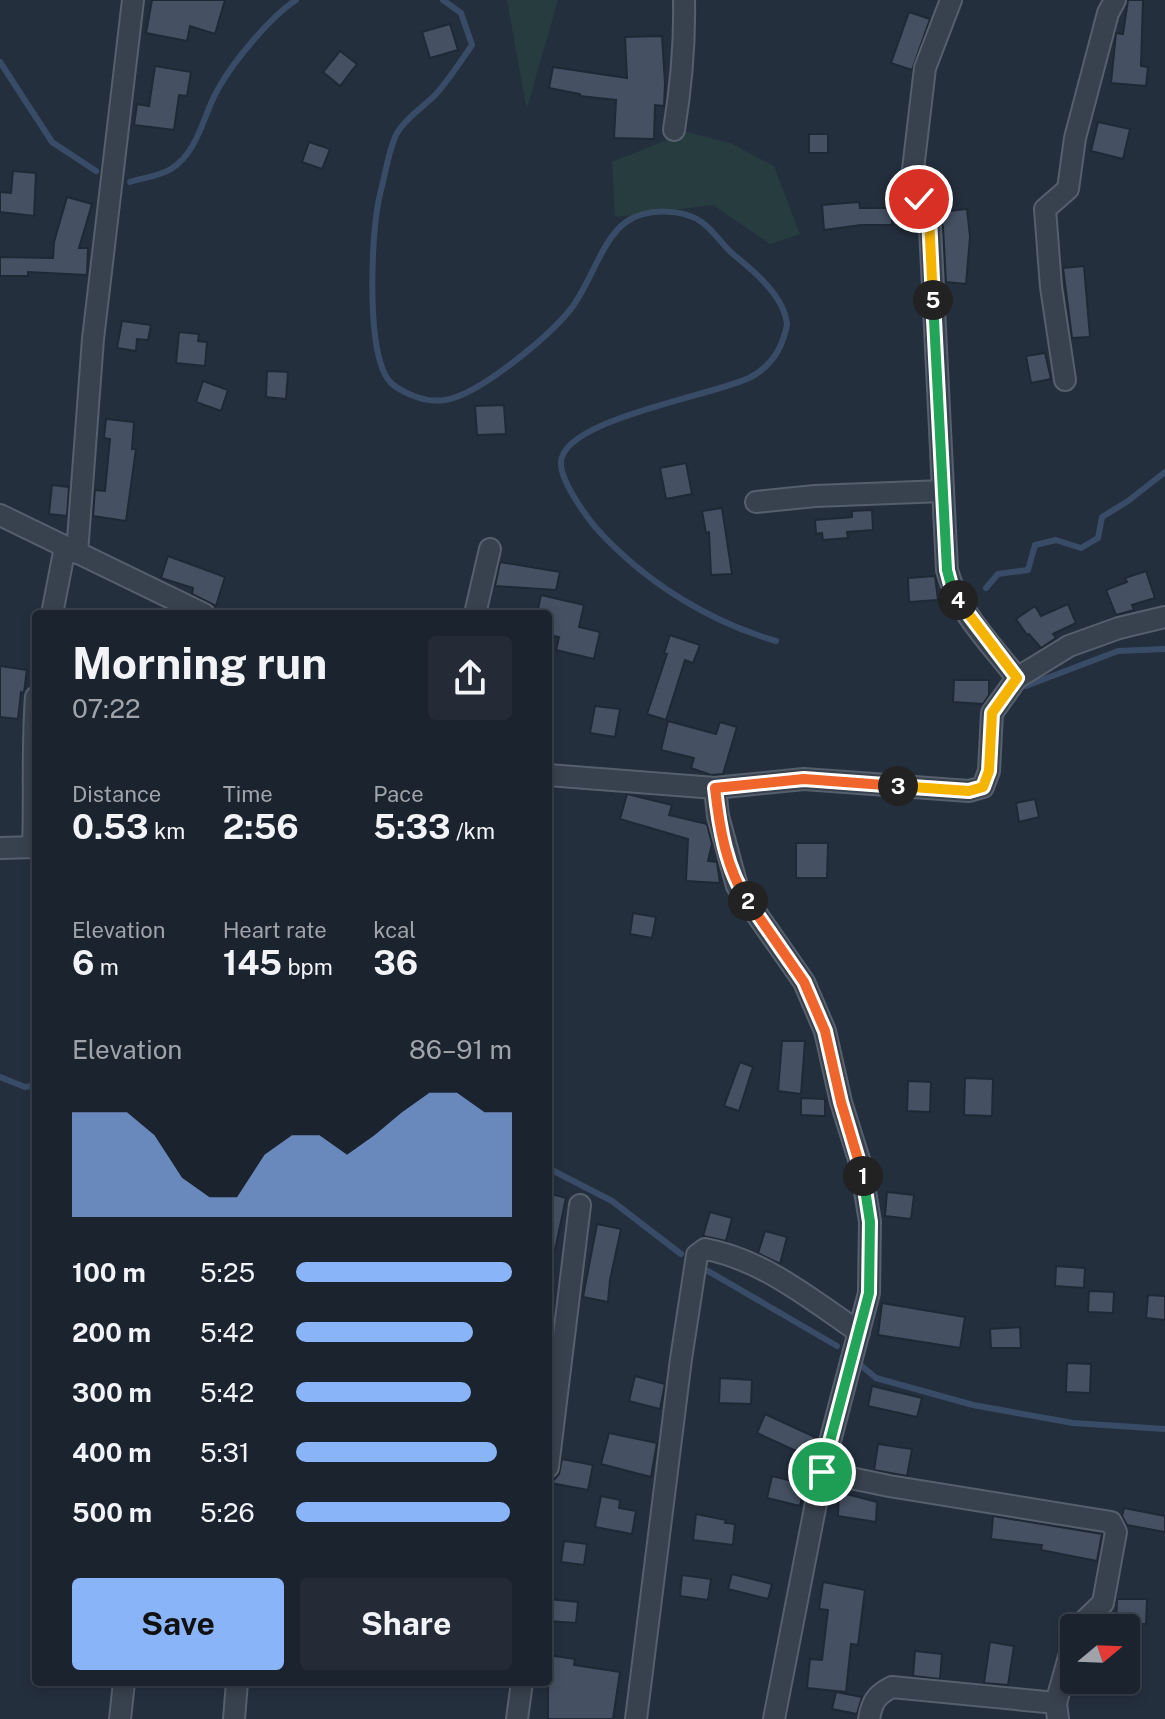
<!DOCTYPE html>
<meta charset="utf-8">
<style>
body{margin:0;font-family:"Public Sans",sans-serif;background:#242b36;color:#f1f3f6;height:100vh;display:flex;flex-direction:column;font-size:30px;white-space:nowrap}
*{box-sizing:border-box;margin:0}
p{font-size:26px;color:#a0a4aa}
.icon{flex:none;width:44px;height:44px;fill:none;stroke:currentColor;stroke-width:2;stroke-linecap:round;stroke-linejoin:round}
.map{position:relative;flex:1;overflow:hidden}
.side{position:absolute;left:32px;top:610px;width:520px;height:1076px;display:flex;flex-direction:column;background:#1b232e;border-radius:8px;box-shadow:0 4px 12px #0003,0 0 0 2px #39404a}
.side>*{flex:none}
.needle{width:52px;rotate:71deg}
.tools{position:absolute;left:1060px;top:1614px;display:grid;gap:16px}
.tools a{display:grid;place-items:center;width:80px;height:80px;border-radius:8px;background:#1b232e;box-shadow:0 4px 12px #0003,0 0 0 2px #39404a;font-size:40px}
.pin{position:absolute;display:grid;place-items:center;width:68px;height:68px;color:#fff;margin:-34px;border:4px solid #fff;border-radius:50%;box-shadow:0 2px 8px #0007}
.km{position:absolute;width:40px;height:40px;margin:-20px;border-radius:50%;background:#222;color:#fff;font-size:22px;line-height:40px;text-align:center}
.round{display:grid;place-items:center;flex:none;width:84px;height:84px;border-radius:8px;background:#242b36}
.overview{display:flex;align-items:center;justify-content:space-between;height:136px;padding:0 40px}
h1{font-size:44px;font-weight:700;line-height:60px}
.stats{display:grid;grid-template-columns:repeat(3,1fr);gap:12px;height:136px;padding:8px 40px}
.stats div{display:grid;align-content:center}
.stats b{font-size:34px;font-weight:700}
.stats small{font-size:22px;font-weight:400}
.stats p{font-size:22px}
.chart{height:224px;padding:16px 40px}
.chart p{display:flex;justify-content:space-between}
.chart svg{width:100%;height:144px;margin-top:8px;fill:#8ab4f8;opacity:.7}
.cta{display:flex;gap:16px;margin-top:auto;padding:16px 40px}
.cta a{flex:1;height:92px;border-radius:8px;background:#8ab4f8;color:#111;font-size:32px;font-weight:700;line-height:92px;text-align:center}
.cta a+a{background:#242b36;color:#f1f3f6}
ul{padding:0 40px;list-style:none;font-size:26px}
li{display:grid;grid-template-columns:128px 96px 1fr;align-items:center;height:60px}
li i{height:20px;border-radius:10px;background:#8ab4f8}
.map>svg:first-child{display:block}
</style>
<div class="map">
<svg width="1165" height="1719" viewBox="0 0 1165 1719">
<rect width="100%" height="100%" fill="#242f3e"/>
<g fill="#263c3f">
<path d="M 507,0 L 558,0 L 527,108 L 525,101 Z"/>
<path d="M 687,132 L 730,143 L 774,166 L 800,234 L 770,244 L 713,205 L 615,217 L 612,162 Z"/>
</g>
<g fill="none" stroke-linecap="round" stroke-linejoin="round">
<g stroke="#394c67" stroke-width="6">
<path d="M 443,0 L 461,13 L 472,45 C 461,61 450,78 437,93 C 425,106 404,119 396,135 C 389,150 386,170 382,186 C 371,226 367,331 383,370 C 388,383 396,388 409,394 C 421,399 431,402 445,400 C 479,395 548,337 570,310 C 590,286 601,240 626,222 C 646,208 683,208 703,223 C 715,232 723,246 734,255 C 754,271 785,297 787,325 C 787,326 784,337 783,339 C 778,355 766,369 751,377 C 718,395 559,419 561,464 C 561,481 585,515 596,528 C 644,581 707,621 776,641"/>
<path d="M 0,62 L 52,142 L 96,171"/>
<path d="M 130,182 C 142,178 160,176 171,169 C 199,151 203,115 218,89 C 233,62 270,17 296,0"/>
<path d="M 986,588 L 998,574 L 1028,570 L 1035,545 L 1056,540 L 1081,548 L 1098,538 L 1102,517 L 1128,501 L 1165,472"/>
<path d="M 1026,686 L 1118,651 L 1165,649"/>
<path d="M 0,1077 L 25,1087 L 36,1085"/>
<path d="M 548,1168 L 612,1201 L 681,1254"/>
<path d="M 708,1271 L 837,1346"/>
<path d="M 857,1362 L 876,1378 L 973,1405 L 1073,1423 L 1165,1429"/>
</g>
</g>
<g fill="#455162" stroke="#1f2835" stroke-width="2">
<path d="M 152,0 L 225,0 L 215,34 L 190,26 L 187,41 L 146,33 Z"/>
<path d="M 1128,0 L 1143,0 L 1141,66 L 1148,67 L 1146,86 L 1111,83 L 1116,33 L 1123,34 Z"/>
<path d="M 909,12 L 930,19 L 912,70 L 891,63 Z"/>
<path d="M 450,24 L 458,50 L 430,58 L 422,32 Z"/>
<path d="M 662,36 L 665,83 L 664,106 L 655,105 L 654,139 L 614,138 L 616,100 L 580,96 L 580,94 L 549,88 L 553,67 L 627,78 L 625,37 Z"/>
<path d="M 340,51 L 357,64 L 340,86 L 323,72 Z"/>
<path d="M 155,66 L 191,72 L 187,96 L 179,95 L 174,130 L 134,125 L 137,104 L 149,106 Z"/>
<path d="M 1098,122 L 1130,129 L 1123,159 L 1091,151 Z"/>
<rect x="809" y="134" width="19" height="19"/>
<path d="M 309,142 L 330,149 L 322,169 L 302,162 Z"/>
<path d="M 13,171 L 36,173 L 34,216 L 0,212 L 0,192 L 11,193 Z"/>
<path d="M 67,197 L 92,204 L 79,248 L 88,248 L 87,275 L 28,272 L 28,276 L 0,276 L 0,257 L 53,258 L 54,242 Z"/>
<path d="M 859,202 L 860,208 L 892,208 L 892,225 L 861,225 L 824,230 L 822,205 Z"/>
<path d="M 967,209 L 970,237 L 966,284 L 946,282 L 943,227 L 939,212 Z"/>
<path d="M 1084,266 L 1090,337 L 1072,338 L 1063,268 Z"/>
<path d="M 122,321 L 151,325 L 148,340 L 137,339 L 136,351 L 117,348 Z"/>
<path d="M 179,332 L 199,334 L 198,341 L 207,342 L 205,366 L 176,363 Z"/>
<path d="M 1045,353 L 1051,379 L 1031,383 L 1026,356 Z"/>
<path d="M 267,371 L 288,372 L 286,399 L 266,397 Z"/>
<path d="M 203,381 L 228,390 L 221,411 L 196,402 Z"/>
<path d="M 504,405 L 506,434 L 477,435 L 475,406 Z"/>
<path d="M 106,419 L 134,422 L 132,449 L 136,449 L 126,521 L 93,516 L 95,490 L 105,491 L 110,439 L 104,438 Z"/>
<path d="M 686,463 L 692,494 L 666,499 L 660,468 Z"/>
<path d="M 52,485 L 69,487 L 67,516 L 49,514 Z"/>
<path d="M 722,508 L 732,574 L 711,575 L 709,532 L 706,533 L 702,511 Z"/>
<path d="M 872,510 L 873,530 L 847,532 L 848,538 L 823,540 L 822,533 L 816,534 L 815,520 L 852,517 L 852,511 Z"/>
<path d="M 168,556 L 225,577 L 216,606 L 192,594 L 193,588 L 161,578 Z"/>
<path d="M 500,562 L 560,572 L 556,590 L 495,586 Z"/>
<path d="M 1146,571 L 1155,598 L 1132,605 L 1134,610 L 1116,615 L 1106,590 L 1127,582 L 1125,578 Z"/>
<path d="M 935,576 L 938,600 L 909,602 L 908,578 Z"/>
<path d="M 541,595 L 584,605 L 579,627 L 600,632 L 594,659 L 556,650 L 559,637 L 548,635 L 548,614 L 537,614 Z"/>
<path d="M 1068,604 L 1076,623 L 1053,634 L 1056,638 L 1041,648 L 1029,634 L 1027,635 L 1016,619 L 1035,606 L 1041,616 Z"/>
<path d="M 670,635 L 700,645 L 693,663 L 685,660 L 666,720 L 647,714 L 667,654 L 664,653 Z"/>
<path d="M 0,666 L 27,670 L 24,693 L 21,692 L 18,719 L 0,717 Z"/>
<path d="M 954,680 L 989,680 L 989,695 L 983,704 L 953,702 Z"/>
<path d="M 595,706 L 620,709 L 615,737 L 590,733 Z"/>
<path d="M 668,721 L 716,734 L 720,722 L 737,727 L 723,774 L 711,775 L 691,768 L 694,758 L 661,750 Z"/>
<path d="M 627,794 L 672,805 L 669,815 L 707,824 L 712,844 L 708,861 L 717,862 L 720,883 L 686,881 L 688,839 L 620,819 Z"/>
<path d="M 1035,799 L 1039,817 L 1019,822 L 1016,803 Z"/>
<path d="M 796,843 L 828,843 L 827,878 L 796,878 Z"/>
<path d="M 633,913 L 656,917 L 652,938 L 630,934 Z"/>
<path d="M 782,1041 L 805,1041 L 801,1094 L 778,1091 Z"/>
<path d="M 740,1062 L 753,1067 L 739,1111 L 724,1106 Z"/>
<path d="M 965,1078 L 993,1079 L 992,1116 L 964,1115 Z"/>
<path d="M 908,1081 L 931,1082 L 930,1112 L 907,1111 Z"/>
<path d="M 801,1098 L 825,1099 L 825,1116 L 801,1115 Z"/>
<path d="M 887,1192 L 914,1195 L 911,1219 L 885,1216 Z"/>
<path d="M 548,1193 L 566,1198 L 555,1250 L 548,1250 Z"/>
<path d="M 710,1212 L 732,1218 L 726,1241 L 703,1236 Z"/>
<path d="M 597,1224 L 621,1229 L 610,1280 L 608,1302 L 583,1297 Z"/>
<path d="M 765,1231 L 787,1237 L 780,1264 L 758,1253 Z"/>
<path d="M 1056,1266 L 1085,1268 L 1084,1288 L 1055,1286 Z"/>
<path d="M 1089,1291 L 1114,1292 L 1113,1313 L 1088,1312 Z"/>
<path d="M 1148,1295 L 1165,1296 L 1165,1320 L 1146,1318 Z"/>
<path d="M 882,1303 L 965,1317 L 960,1348 L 878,1335 Z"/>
<path d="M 1020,1327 L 1021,1348 L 991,1348 L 990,1329 Z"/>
<path d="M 1067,1363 L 1091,1364 L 1090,1393 L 1066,1392 Z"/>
<path d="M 635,1376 L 665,1384 L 660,1409 L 629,1401 Z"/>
<path d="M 720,1378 L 752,1380 L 751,1404 L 719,1403 Z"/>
<path d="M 872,1386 L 922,1398 L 917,1417 L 868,1406 Z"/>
<path d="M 765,1414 L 815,1437 L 807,1456 L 757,1433 Z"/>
<path d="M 609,1433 L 657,1443 L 651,1477 L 601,1464 Z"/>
<path d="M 878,1444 L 912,1449 L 907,1476 L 874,1470 Z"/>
<path d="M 562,1459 L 593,1465 L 588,1490 L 551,1483 L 559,1474 Z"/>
<path d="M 772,1476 L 805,1484 L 800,1506 L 767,1498 Z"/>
<path d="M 839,1492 L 877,1502 L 876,1522 L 838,1516 Z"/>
<path d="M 601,1496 L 620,1500 L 619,1508 L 636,1511 L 632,1534 L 595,1527 Z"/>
<path d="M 1124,1508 L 1165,1516 L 1165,1532 L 1127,1525 L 1122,1516 Z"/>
<path d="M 696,1514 L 726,1520 L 725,1523 L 735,1524 L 733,1545 L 693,1540 Z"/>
<path d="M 993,1516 L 1102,1534 L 1097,1561 L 1041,1550 L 1042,1545 L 991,1539 Z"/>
<path d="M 564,1541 L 587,1544 L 584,1565 L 561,1562 Z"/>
<path d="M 732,1574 L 772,1584 L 768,1599 L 728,1589 Z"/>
<path d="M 682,1575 L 711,1579 L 708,1600 L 680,1596 Z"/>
<path d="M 823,1582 L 865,1590 L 858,1645 L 851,1644 L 846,1692 L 807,1688 L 810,1659 L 822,1660 L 828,1610 L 819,1609 Z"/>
<path d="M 548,1599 L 578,1602 L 576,1623 L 548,1621 Z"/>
<path d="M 1117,1599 L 1147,1599 L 1146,1624 L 1116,1624 Z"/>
<path d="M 990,1642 L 1014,1646 L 1008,1685 L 984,1683 Z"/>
<path d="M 915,1651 L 942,1654 L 940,1679 L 913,1676 Z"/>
<path d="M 548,1655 L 575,1659 L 574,1665 L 620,1672 L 613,1719 L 548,1719 Z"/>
<path d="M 836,1692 L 862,1697 L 857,1714 L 832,1709 Z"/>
</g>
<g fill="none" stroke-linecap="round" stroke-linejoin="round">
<g stroke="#565f6c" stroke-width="24">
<g id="minor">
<path d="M 951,0 L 925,68 L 912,178 C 914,197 928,209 930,228 L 947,570 C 958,612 992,645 1017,678"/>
<path d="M 674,130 C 681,87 685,44 684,0"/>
<path d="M 1065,380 L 1051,287 L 1045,209 L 1068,189 L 1075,138 L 1108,13 L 1115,0"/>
<path d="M 756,502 L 815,496 L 943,491"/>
<path d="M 0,515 L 204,614"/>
<path d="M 77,553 L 93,339 L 133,0"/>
<path d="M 52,614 L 65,547"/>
<path d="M 475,614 L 490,549"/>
<path d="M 548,775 L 715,788 L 804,779 L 969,791 L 983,787 L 989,771 L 992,713 L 1017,678 L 1069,646 L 1119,628 L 1165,617"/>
<path d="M 715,788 L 718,816 L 737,886 L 804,982 L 825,1031 L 841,1102 L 861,1166 L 870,1222 L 869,1293 L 822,1472 L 774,1719"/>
<path d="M 33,847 C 35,797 32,747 36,697"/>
<path d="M 0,848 L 36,847"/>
<path d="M 548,1467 L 580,1205"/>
<path d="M 822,1472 L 889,1486 L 1111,1522 L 1116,1532 L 1103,1603 L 1077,1628"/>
<path d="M 1056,1703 L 1074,1639"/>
<path d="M 120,1719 L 124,1682"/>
<path d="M 234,1719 L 237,1682"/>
<path d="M 517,1719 L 522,1682"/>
<path d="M 636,1719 L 681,1359 L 697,1255 L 705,1249 C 762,1259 812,1300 859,1332"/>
<path d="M 869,1719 C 872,1702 876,1695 892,1687 L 1056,1703 L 1058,1719"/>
</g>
</g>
<use href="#minor" stroke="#38414e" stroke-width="20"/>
</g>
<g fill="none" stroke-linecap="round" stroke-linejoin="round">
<g stroke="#fff" stroke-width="16">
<path id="split-1" d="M 822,1472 L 869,1293 L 870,1222 L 863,1176"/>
</g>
<g stroke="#fff" stroke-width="16">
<path id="split-2" d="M 748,901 L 804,982 L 825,1031 L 841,1102 L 863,1176"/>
</g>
<g stroke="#fff" stroke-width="16">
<path id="split-3" d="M 748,901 C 726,870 719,825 715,788 L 804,779 L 898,786"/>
</g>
<g stroke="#fff" stroke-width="16">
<path id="split-4" d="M 898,786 L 969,791 L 983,787 L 989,771 L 992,713 L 1017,678 L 958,600"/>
</g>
<g stroke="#fff" stroke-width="16">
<path id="split-5" d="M 933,300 L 947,570 L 952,589 L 958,600"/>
</g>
<g stroke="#fff" stroke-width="16">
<path id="split-6" d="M 919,199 L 929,217 L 933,300"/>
</g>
<use href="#split-1" stroke="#22a559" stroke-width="10"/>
<use href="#split-2" stroke="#f0652b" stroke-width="10"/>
<use href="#split-3" stroke="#f0652b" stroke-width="10"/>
<use href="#split-4" stroke="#f5b400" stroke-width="10"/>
<use href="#split-5" stroke="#22a559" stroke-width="10"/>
<use href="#split-6" stroke="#f5b400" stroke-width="10"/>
</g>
</svg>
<div class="tools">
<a><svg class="needle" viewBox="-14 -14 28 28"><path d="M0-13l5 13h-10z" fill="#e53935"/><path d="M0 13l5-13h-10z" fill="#a0a4aa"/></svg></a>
</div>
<div class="pin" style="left:822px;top:1472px;background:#1e9e55"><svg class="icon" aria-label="arrive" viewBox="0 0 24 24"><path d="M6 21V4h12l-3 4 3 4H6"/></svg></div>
<div class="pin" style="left:919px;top:199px;background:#d93025"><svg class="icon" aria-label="check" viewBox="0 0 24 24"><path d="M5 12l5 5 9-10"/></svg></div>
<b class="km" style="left:863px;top:1176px">1</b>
<b class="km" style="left:748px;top:901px">2</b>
<b class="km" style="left:898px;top:786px">3</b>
<b class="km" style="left:958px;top:600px">4</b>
<b class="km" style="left:933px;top:300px">5</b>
<section class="side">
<div class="overview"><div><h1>Morning run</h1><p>07:22</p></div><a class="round"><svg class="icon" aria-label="share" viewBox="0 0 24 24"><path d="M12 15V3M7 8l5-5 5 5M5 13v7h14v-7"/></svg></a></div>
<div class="stats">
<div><p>Distance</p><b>0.53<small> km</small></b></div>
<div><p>Time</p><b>2:56</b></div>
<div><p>Pace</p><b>5:33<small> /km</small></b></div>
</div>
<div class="stats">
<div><p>Elevation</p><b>6<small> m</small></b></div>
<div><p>Heart rate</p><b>145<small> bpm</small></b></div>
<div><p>kcal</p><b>36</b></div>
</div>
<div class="chart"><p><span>Elevation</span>86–91 m</p>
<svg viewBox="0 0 160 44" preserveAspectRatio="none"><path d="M0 44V12L10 12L20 12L30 19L40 32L50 38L60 38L70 25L80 19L90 19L100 25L110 19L120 12L130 6L140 6L150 12L160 12V44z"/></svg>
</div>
<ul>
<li><b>100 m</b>5:25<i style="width:100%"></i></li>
<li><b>200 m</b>5:42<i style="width:82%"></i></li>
<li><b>300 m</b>5:42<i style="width:81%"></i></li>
<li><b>400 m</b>5:31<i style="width:93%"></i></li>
<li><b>500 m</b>5:26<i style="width:99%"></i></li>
</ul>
<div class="cta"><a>Save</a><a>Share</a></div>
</section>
</div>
